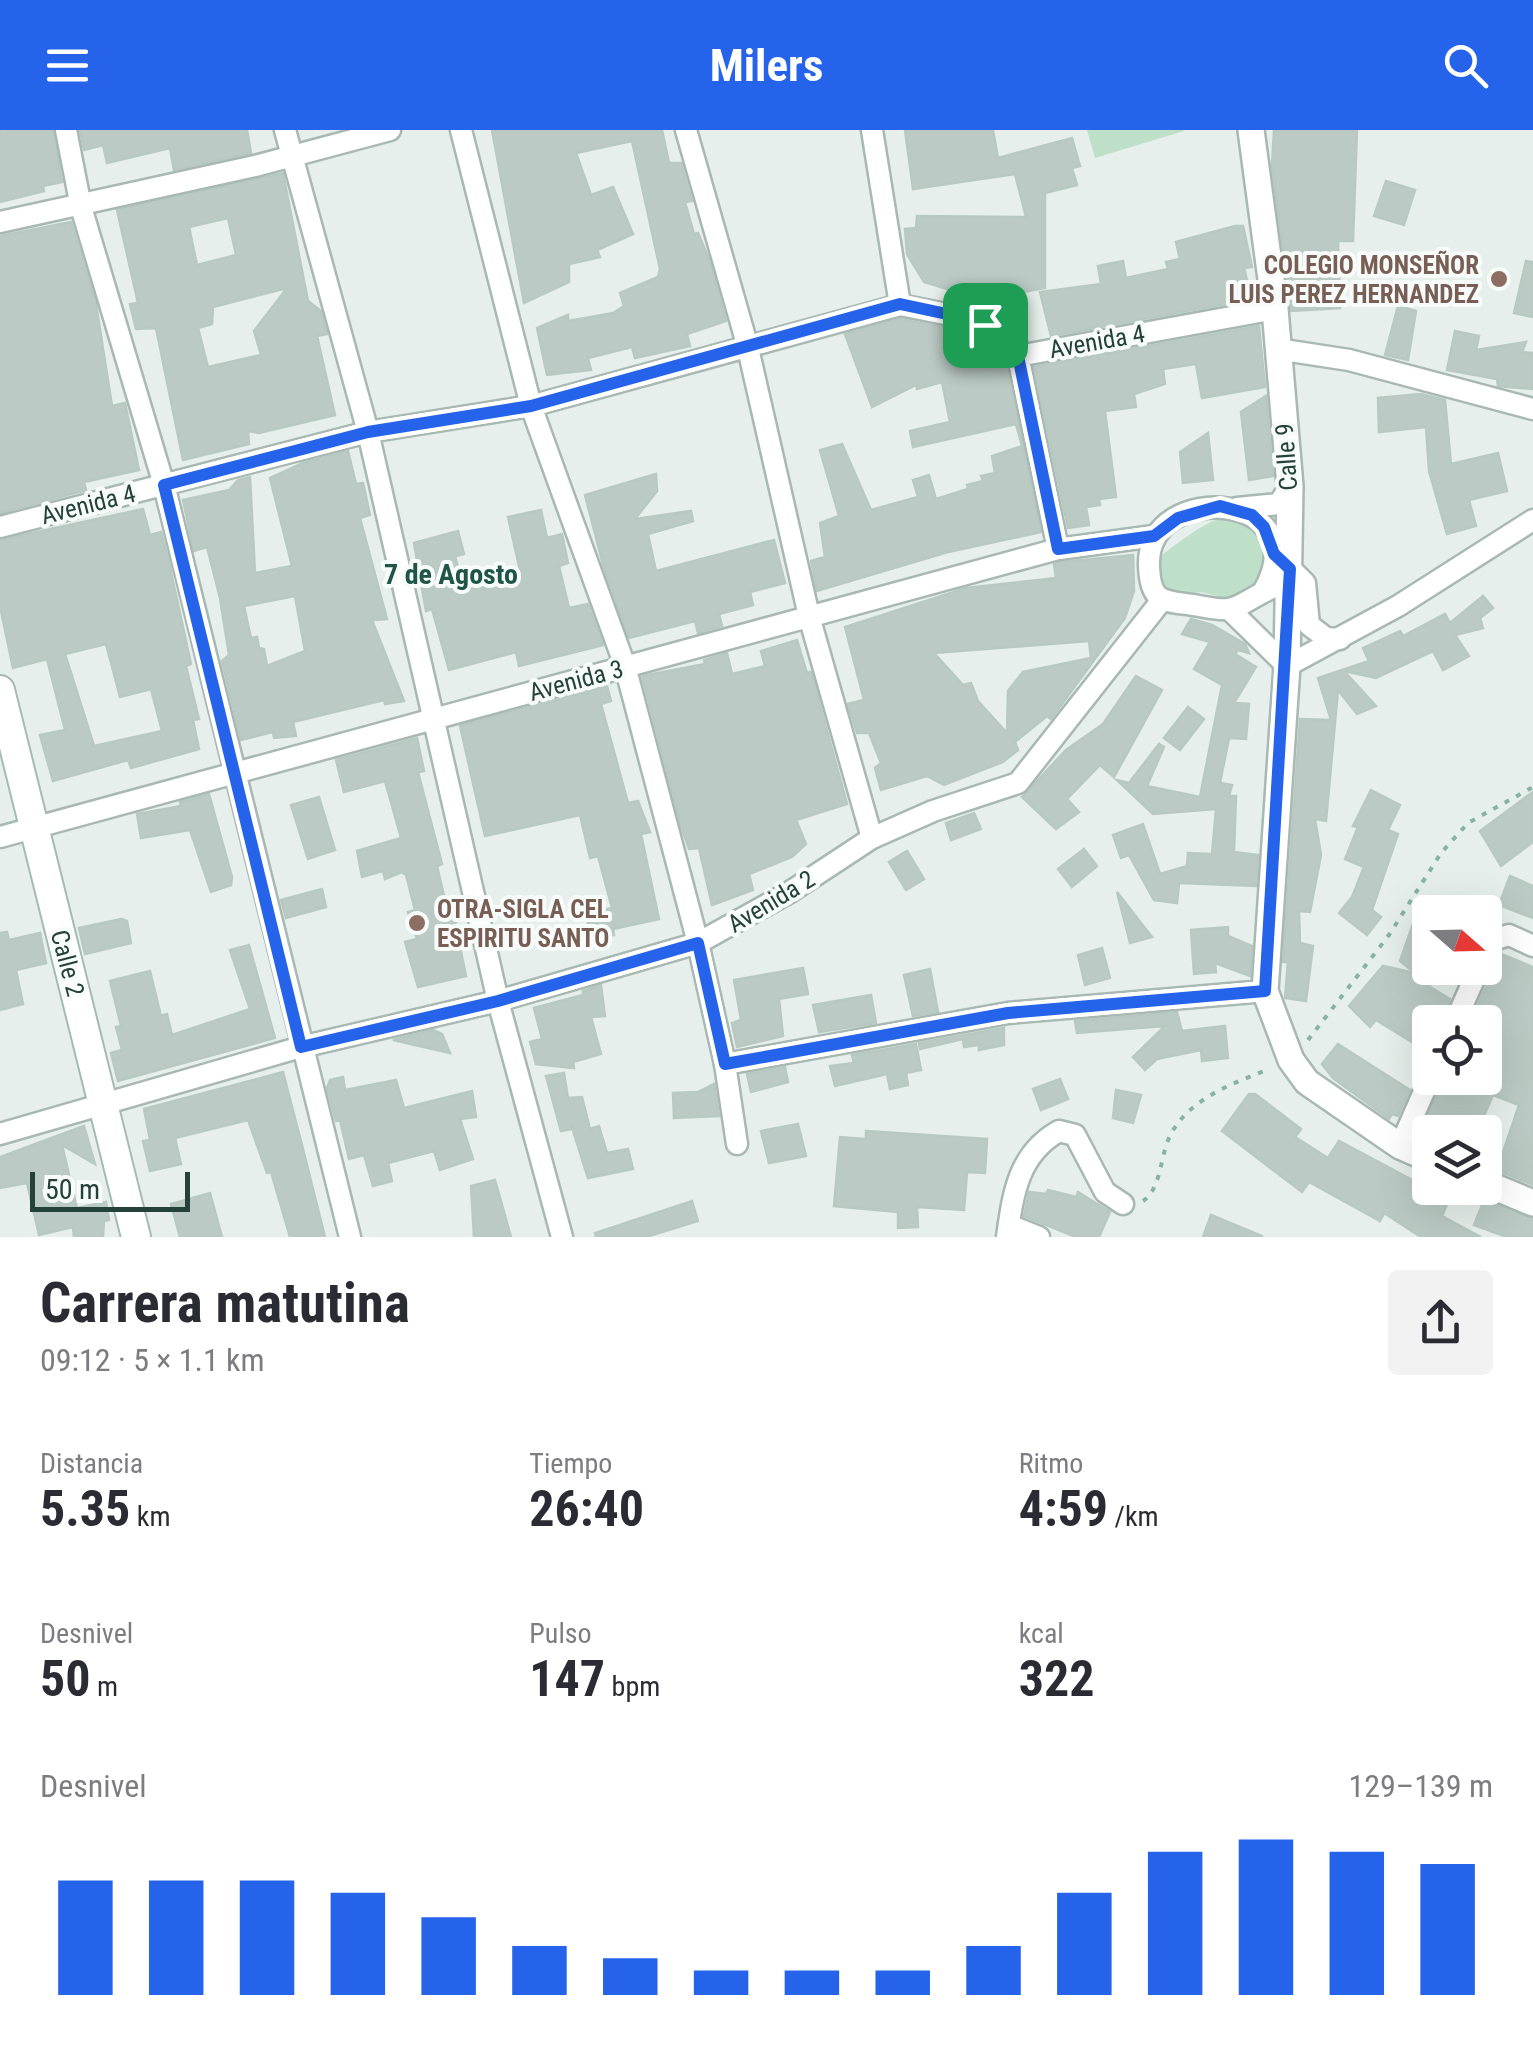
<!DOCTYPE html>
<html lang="es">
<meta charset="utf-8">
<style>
body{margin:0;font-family:"Roboto Condensed",sans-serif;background:#f2f2f3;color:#2b2b33;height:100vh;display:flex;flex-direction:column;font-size:38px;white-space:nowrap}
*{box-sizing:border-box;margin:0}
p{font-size:32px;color:#7c7c81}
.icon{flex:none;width:55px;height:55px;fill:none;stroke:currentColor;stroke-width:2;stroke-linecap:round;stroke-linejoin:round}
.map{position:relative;height:1107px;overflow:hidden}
.details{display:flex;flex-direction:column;background:#fff;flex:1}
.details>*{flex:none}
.needle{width:65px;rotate:110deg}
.buttons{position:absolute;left:1412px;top:765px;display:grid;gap:20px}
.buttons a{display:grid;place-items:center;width:90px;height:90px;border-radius:10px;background:#fff;box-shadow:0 10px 40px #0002;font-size:50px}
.scale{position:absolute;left:30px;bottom:25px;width:160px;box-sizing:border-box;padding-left:10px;border:5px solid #24423a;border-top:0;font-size:28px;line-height:35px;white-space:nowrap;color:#24423a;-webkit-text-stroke:8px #f7fbf9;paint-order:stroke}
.pin{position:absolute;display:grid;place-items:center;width:85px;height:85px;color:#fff;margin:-42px;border-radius:20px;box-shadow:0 5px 15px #0006}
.round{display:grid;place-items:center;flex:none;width:105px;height:105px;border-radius:10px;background:#f2f2f3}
.headline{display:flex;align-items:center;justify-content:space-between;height:170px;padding:0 40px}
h1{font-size:55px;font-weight:700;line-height:75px}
.figures{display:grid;grid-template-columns:repeat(3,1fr);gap:15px;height:170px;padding:10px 40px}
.figures div{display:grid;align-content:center}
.figures b{font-size:50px;font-weight:700}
.figures small{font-size:28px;font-weight:400}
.figures p{font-size:28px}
.chart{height:280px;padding:20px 40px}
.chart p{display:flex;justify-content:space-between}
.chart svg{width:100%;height:180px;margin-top:10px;stroke:#2563eb;stroke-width:6}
header{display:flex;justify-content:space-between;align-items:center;height:130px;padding:0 40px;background:#2563eb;color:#fff;font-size:45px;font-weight:700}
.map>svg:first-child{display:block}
</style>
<header><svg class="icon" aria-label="menu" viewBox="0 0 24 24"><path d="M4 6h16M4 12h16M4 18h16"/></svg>Milers<svg class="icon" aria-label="search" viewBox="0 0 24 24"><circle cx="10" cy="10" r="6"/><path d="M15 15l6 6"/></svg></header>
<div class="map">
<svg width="1533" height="1107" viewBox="0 0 1533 1107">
<rect width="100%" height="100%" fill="#e6efeb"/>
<g fill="#bfe0c8">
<path d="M 1087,0 L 1183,0 L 1184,1 L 1095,28 Z"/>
<path d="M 1220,388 L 1238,391 L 1262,408 C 1268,440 1261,451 1237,471 L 1201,462 L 1173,465 L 1158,459 L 1159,427 C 1178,413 1197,397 1220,388 Z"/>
</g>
<g fill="#bbcac4" stroke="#b8c9c2" stroke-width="2.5" fill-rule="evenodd">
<path d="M 0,0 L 53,0 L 62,52 L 43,56 L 44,61 L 0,72 Z"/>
<path d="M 80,0 L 247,0 L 251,23 L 174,40 L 170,18 L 107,33 L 103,15 L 84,20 Z"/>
<path d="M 492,0 L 662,0 L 669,33 L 681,33 L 692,71 L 685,72 L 694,104 L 698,103 L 709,129 L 726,191 L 687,204 L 690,216 L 635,228 L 632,217 L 588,228 L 591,240 L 547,245 L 537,198 L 568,185 L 568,191 L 613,183 L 624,176 L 620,163 L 658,147 L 660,139 L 632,11 L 576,23 L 591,65 L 613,57 L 633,104 L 597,120 L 600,127 L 569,134 L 569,152 L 524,173 Z"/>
<path d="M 905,0 L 993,0 L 998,28 L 1072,8 L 1080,36 L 1072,38 L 1077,55 L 1045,63 L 1045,158 L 1007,165 L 1007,156 L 963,164 L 924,152 L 907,124 L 905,99 L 916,98 L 917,86 L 1026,87 L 1015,44 L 913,59 Z"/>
<path d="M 1274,0 L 1357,0 L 1353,111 L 1338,111 L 1340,178 L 1291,181 L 1272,35 Z"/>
<path d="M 283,43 L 308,171 L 321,181 L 327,204 L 317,206 L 335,285 L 259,303 L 248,301 L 249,314 L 183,330 L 156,198 L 136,199 L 130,174 L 138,173 L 117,80 ZM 228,88 L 236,125 L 197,135 L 189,97 ZM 287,158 L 254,201 L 261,225 L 208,237 L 198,198 L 212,194 L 213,177 Z"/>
<path d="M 1386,51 L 1415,60 L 1404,95 L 1374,86 Z"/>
<path d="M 71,92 L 96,174 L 112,276 L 125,273 L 139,340 L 84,352 L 86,360 L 0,383 L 0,106 Z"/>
<path d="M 1235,96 L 1243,96 L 1252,137 L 1244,138 L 1252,169 L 1051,206 L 1040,162 L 1101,154 L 1098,136 L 1123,131 L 1126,148 L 1168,139 L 1166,132 L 1180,129 L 1176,112 Z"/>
<path d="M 1526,131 L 1533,132 L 1533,187 L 1514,183 Z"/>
<path d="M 1398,176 L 1416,181 L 1408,230 L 1385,225 Z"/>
<path d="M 900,189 L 969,203 L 1006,233 L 1041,402 L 948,422 L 817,461 L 811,431 L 825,427 L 820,393 L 839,386 L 820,320 L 842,314 L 871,380 L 918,367 L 913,350 L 929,345 L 936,369 L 968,359 L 967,355 L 983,351 L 981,346 L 995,343 L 992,326 L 1022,316 L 1016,294 L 913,317 L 910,301 L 950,292 L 942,252 L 917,259 L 916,255 L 872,277 L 845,204 Z"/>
<path d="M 1259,196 L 1265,257 L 1202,268 L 1196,234 L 1163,239 L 1165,254 L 1134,264 L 1136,277 L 1105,281 L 1116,367 L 1099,369 L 1100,375 L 1086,377 L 1089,395 L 1068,398 L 1034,237 Z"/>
<path d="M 1455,201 L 1479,206 L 1476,220 L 1526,212 L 1522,222 L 1533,223 L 1533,259 L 1498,256 L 1497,249 L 1447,240 Z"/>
<path d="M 1421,264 L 1445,270 L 1451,334 L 1498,323 L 1507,361 L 1469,370 L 1476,396 L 1447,404 L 1429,341 L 1426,297 L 1379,302 L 1378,268 Z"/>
<path d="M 1266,266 L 1273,346 L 1249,350 L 1241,282 Z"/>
<path d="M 1208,303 L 1213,350 L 1183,353 L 1180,322 Z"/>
<path d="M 348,321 L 356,354 L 363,353 L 370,385 L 360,388 L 387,489 L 372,490 L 404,571 L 385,574 L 384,570 L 293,592 L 296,606 L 274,608 L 273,602 L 241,610 L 222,531 L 229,525 L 220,468 L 207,417 L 194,421 L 183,370 L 229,360 L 238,350 L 250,347 L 255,443 L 292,436 L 270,348 L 303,333 ZM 295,466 L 305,521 L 267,536 L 264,519 L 259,518 L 257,507 L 251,508 L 244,476 Z"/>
<path d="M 656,344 L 657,361 L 635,389 L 691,381 L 693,391 L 648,404 L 656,441 L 774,410 L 785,453 L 750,462 L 753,475 L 719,484 L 722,496 L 698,503 L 695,491 L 629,508 L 603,435 L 585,365 Z"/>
<path d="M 143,379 L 150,405 L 161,402 L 168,428 L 191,534 L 186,536 L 199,589 L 193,590 L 199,619 L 131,638 L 128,630 L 53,651 L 40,605 L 65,600 L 47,529 L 13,538 L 0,476 L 0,410 ZM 106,514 L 120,567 L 151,559 L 162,601 L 94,616 L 65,524 Z"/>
<path d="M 541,380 L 547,408 L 562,404 L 568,433 L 559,436 L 569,478 L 588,474 L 603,515 L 519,536 L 516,522 L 449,540 L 432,479 L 426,481 L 414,413 L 458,401 L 464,424 L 455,426 L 463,457 L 521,445 L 508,387 Z"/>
<path d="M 1133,425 L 1134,461 L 1125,488 L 1051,589 L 1047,586 L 1015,612 L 1018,620 L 1003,632 L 944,655 L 927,646 L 881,660 L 875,638 L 881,633 L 869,603 L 857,603 L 848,574 L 864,570 L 845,497 L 966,458 L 1056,448 L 1054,434 L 1061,432 ZM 1089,511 L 1091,528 L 1023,542 L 1008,561 L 1007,603 L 978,571 L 971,553 L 963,555 L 934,523 Z"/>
<path d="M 1483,466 L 1493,478 L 1480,488 L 1483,498 L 1455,505 L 1469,526 L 1443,540 L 1433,521 L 1376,548 L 1344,541 L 1376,576 L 1357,584 L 1338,560 L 1326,691 L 1315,689 L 1321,725 L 1310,782 L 1299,781 L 1300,813 L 1313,816 L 1306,871 L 1285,868 L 1288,832 L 1283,832 L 1300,589 L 1331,590 L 1318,548 L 1369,531 L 1363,518 L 1400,501 L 1403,506 L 1445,484 L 1450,493 Z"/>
<path d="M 1191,489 L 1212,495 L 1245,514 L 1249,523 L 1238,520 L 1235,524 L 1256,537 L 1234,573 L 1249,574 L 1246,609 L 1229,608 L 1220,653 L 1232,655 L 1229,666 L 1236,666 L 1234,722 L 1258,725 L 1256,756 L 1179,753 L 1177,773 L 1154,770 L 1129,725 L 1121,728 L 1113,705 L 1143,694 L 1160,744 L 1187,736 L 1188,723 L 1212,724 L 1216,679 L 1153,684 L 1117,650 L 1129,653 L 1159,614 L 1164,617 L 1147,656 L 1200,667 L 1222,555 L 1194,539 L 1210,512 L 1182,504 Z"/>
<path d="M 797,510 L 807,543 L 811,542 L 847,674 L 796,690 L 806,714 L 792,727 L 749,744 L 753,760 L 712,775 L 699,718 L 689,719 L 681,696 L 642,546 L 705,534 L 704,530 L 727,523 L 732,544 L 765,536 L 761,521 Z"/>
<path d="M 1136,546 L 1162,560 L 1114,647 L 1100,635 L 1067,669 L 1079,682 L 1056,699 L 1022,667 L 1066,620 L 1103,594 Z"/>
<path d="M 607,556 L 611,571 L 601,574 L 628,673 L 638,671 L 650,702 L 641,704 L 659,789 L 613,799 L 614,805 L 592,811 L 586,785 L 612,778 L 598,726 L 590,728 L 580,685 L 485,706 L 460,596 Z"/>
<path d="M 1188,577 L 1204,589 L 1180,620 L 1164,608 Z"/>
<path d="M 417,608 L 424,641 L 418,642 L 442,734 L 437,736 L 445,770 L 453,767 L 460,790 L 455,792 L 466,846 L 418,857 L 405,812 L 417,809 L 408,782 L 415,780 L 406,745 L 402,742 L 385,749 L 383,741 L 362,747 L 357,721 L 401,708 L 385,651 L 344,662 L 336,630 Z"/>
<path d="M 1371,660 L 1400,675 L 1388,700 L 1398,704 L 1372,780 L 1381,787 L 1367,805 L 1339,783 L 1352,767 L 1364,737 L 1345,729 L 1358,697 L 1353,696 Z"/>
<path d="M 1533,662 L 1533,712 L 1501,736 L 1480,701 Z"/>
<path d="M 209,664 L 232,747 L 231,755 L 211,762 L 190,700 L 141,708 L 137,684 L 181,676 L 180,672 Z"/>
<path d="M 319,667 L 335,720 L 308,729 L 291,675 Z"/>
<path d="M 974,683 L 981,699 L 951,710 L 946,693 Z"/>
<path d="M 1084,719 L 1097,736 L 1072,757 L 1058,739 Z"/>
<path d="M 907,721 L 924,749 L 906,760 L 889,732 Z"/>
<path d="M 1510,746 L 1533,756 L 1533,788 L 1499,775 Z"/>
<path d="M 322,759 L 326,777 L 286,788 L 281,770 Z"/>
<path d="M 1117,762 L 1152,807 L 1130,813 Z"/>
<path d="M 1416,785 L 1430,788 L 1430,857 L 1450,869 L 1441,892 L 1430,892 L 1430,923 L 1376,890 L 1370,897 L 1349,876 L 1383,836 L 1415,843 L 1400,831 Z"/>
<path d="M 121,789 L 127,791 L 131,813 L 85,824 L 79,798 Z"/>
<path d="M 1228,797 L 1228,806 L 1252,816 L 1250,846 L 1215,833 L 1216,842 L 1194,844 L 1191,800 Z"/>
<path d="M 7,802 L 9,810 L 40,803 L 46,833 L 16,840 L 23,874 L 0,880 L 0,803 Z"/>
<path d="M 249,815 L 275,908 L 118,951 L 111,923 L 122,920 L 116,897 L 121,896 L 110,851 L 150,841 L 161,886 L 167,884 L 172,905 L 250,879 L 230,820 Z"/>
<path d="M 1102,818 L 1110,848 L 1085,855 L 1078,825 Z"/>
<path d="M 1501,824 L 1533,837 L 1533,1055 L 1497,1040 L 1519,975 L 1493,965 L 1477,1002 L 1437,1002 L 1423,997 L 1444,948 L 1485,948 L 1485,892 L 1470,892 Z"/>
<path d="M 803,838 L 808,864 L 779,869 L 783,906 L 737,917 L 732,893 L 741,890 L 734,850 Z"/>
<path d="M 930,839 L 938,882 L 913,886 L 904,845 Z"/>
<path d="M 601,855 L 605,886 L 591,887 L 601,924 L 573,932 L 574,938 L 536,934 L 530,912 L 542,909 L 534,878 L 583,865 L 583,861 Z"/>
<path d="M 871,865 L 876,893 L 819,902 L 813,875 Z"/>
<path d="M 1177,882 L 1182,901 L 1225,896 L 1228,928 L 1202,931 L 1201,920 L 1157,929 L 1145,940 L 1133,927 L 1165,896 L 1077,903 L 1075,891 Z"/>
<path d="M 1004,898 L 1004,915 L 979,920 L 979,915 L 964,917 L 963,909 L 920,919 L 919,913 Z"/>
<path d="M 433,900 L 442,904 L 450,923 L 393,910 Z"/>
<path d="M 916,914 L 921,940 L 906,943 L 908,955 L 890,959 L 887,944 L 835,956 L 830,936 L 854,933 L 852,925 Z"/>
<path d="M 1338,914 L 1410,960 L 1398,986 L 1392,984 L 1389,989 L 1333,948 L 1322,934 Z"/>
<path d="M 785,937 L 788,952 L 751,962 L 747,944 Z"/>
<path d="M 283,942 L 303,1019 L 325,1107 L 290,1107 L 271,1042 L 267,1043 L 248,990 L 175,1008 L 181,1034 L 150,1041 L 143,1011 L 150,1010 L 144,979 Z"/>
<path d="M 564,943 L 568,968 L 582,967 L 590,999 L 599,996 L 607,1023 L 628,1019 L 633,1039 L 588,1048 L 571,994 L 572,999 L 561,1001 L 546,946 Z"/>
<path d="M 343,947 L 345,960 L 396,950 L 404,978 L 472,961 L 476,987 L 460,989 L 473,1029 L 440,1040 L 434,1021 L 388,1033 L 392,1051 L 373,1056 L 364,1025 L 349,1029 L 340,990 L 336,991 L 327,958 L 330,950 Z"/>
<path d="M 1060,949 L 1068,969 L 1041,980 L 1033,959 Z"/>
<path d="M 714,954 L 719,986 L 674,988 L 673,963 L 698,962 Z"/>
<path d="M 1116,960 L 1141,965 L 1133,993 L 1113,988 Z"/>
<path d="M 1249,964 L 1255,964 L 1301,999 L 1295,1007 L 1328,1028 L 1339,1011 L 1418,1053 L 1422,1043 L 1430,1045 L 1430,1058 L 1454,1058 L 1442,1086 L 1481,1107 L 1421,1107 L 1384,1083 L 1380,1091 L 1309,1052 L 1302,1062 L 1222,1001 Z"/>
<path d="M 798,994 L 806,1026 L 769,1033 L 761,1001 Z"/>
<path d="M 84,996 L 95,1034 L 62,1015 L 77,1078 L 106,1072 L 109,1090 L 104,1091 L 103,1107 L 74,1107 L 73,1097 L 39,1105 L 27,1053 L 0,1058 L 0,1027 Z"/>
<path d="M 866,1001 L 987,1009 L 985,1043 L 967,1042 L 964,1080 L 917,1077 L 918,1097 L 898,1098 L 898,1082 L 834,1076 L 840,1007 L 866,1009 Z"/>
<path d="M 495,1050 L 511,1107 L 474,1107 L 471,1056 Z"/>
<path d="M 1048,1060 L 1076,1067 L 1078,1062 L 1110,1082 L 1099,1107 L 1076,1107 L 1024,1086 L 1029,1062 L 1046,1064 Z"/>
<path d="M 210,1063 L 222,1107 L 180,1107 L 171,1074 Z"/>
<path d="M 1484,1070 L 1533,1089 L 1533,1107 L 1507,1107 L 1474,1095 Z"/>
<path d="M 692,1071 L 698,1091 L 646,1107 L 596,1107 L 595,1103 Z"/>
<path d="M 1211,1085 L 1262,1106 L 1262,1107 L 1203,1107 Z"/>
</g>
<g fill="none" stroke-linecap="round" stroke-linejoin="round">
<g stroke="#a8b8b2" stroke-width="25">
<g id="minor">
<path d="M 66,0 L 81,77 L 164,355 L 350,1107"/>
<path d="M 285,0 L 368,302 L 498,871 L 562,1107"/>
<path d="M 461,0 L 531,276 L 625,536 L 698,813 L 725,934 L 737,1014"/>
<path d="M 686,0 L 747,214 L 809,486 L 872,708"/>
<path d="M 872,0 L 900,175"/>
<path d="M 0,92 L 255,36 L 390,0"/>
<path d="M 1277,219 L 1349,230 L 1533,279"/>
<path d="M 1018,226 L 1058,419"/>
<path d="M 1237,378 L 1279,374 L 1290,356"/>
<path d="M 0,397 L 368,302 L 531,276 L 900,175 L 975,190 L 1018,226 L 1275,179"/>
<path d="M 1285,433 L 1305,453 L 1309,495 L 1326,508 L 1340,509"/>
<path d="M 1263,462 C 1321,361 1146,349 1149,435 C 1150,477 1167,470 1199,476 C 1235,483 1232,479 1262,463 C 1276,455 1284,455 1290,439"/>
<path d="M 1231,481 L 1287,536 L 1398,476 L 1533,390"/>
<path d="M 0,707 L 1058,419 L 1154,406"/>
<path d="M 1485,824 L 1493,810 L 1509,805 L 1533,816"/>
<path d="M 1455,892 L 1479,838"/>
<path d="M 725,934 L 1008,883 L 1265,861"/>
<path d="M 0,1004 L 301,917 L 498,871 L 698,813 L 790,762 L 872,708 L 933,681 L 1018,653 L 1162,470"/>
<path d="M 1400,1016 L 1430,948"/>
<path d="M 1009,1095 L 1039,1107"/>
<path d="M 1007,1107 C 1013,1064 1018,1024 1059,1001 L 1075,1005 L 1105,1062 L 1123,1074"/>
</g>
</g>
<g stroke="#a8b8b2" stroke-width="30">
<g id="tertiary">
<path d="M 1251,0 L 1275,179 L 1290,356 L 1287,536 L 1265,861 L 1291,930 L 1307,952 L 1400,1016 L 1430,1029"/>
<path d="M 1485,1053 L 1533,1073"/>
</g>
</g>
<g stroke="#a4bbb3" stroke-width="32">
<path id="secondary" d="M 0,560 L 136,1107"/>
</g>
<g stroke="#86b3a5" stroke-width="4" stroke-dasharray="5 8" stroke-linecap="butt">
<path d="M 1308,910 L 1389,805 L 1441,723 L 1468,693 L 1533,657"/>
<path d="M 1143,1071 C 1161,1059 1160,1028 1169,1008 C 1187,969 1232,954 1269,939"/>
</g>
<use href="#minor" stroke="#fff" stroke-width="20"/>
<use href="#tertiary" stroke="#fff" stroke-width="25"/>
<use href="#secondary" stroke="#fff" stroke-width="28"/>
</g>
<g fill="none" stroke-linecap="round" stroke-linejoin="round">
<g stroke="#fff" stroke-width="20">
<path id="route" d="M 900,174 L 975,190 L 1018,226 L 1058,419 L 1154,406 L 1178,388 L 1220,376 L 1252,385 L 1264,397 L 1274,424 L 1290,439 L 1265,861 L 1008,883 L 725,934 L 698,813 L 498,871 L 301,917 L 164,355 L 368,302 L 531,276 Z"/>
</g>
<use href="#route" stroke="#2563eb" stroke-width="12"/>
</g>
<g fill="#8d6e63" stroke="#f7fbf9" stroke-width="4">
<circle cx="1499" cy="149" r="10"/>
<circle cx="417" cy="793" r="10"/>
</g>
<g text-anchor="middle" stroke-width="8" stroke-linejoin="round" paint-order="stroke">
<g font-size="25" font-weight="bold" fill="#785e54" stroke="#f7fbf9" text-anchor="end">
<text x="1479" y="144">COLEGIO MONSEÑOR<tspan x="1479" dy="29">LUIS PEREZ HERNANDEZ</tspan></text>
<text x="437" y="788" text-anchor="start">OTRA-SIGLA CEL<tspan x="437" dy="29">ESPIRITU SANTO</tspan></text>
</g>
<g font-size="25" fill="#24423a" stroke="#f7fbf9">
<text transform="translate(1097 211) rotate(-10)" y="9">Avenida 4</text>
<text transform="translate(1286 327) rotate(-94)" y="9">Calle 9</text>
<text transform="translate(88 374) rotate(-14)" y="9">Avenida 4</text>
<text transform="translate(576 550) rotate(-15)" y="9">Avenida 3</text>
<text transform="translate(771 771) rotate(-31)" y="9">Avenida 2</text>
<text transform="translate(68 833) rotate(75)" y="9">Calle 2</text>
</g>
<g font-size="28" font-weight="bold" fill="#1f5548" stroke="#f7fbf9">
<text x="451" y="454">7 de Agosto</text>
</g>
</g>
</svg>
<div class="buttons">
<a><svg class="needle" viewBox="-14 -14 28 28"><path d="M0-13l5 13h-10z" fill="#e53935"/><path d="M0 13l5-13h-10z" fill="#7c7c81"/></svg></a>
<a><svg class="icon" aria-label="locate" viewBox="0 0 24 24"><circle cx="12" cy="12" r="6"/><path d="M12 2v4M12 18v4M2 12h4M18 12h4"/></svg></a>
<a><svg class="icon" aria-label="layers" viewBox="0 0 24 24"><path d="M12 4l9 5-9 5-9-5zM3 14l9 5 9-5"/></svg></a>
</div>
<div class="scale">50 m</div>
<div class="pin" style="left:985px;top:195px;background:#1e9e55"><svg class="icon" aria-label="arrive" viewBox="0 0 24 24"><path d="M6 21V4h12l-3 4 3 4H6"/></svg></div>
</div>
<section class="details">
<div class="headline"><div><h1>Carrera matutina</h1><p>09:12 · 5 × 1.1 km</p></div><a class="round"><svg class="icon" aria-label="share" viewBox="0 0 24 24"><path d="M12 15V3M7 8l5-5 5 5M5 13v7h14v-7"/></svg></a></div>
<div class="figures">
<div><p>Distancia</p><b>5.35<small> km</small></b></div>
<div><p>Tiempo</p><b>26:40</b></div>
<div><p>Ritmo</p><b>4:59<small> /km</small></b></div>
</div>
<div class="figures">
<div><p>Desnivel</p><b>50<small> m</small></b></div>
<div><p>Pulso</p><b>147<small> bpm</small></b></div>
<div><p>kcal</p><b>322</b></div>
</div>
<div class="chart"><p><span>Desnivel</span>129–139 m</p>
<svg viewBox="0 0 160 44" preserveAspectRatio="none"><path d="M5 44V16M15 44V16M25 44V16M35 44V19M45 44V25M55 44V32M65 44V35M75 44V38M85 44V38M95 44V38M105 44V32M115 44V19M125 44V9M135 44V6M145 44V9M155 44V12"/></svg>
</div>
</section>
